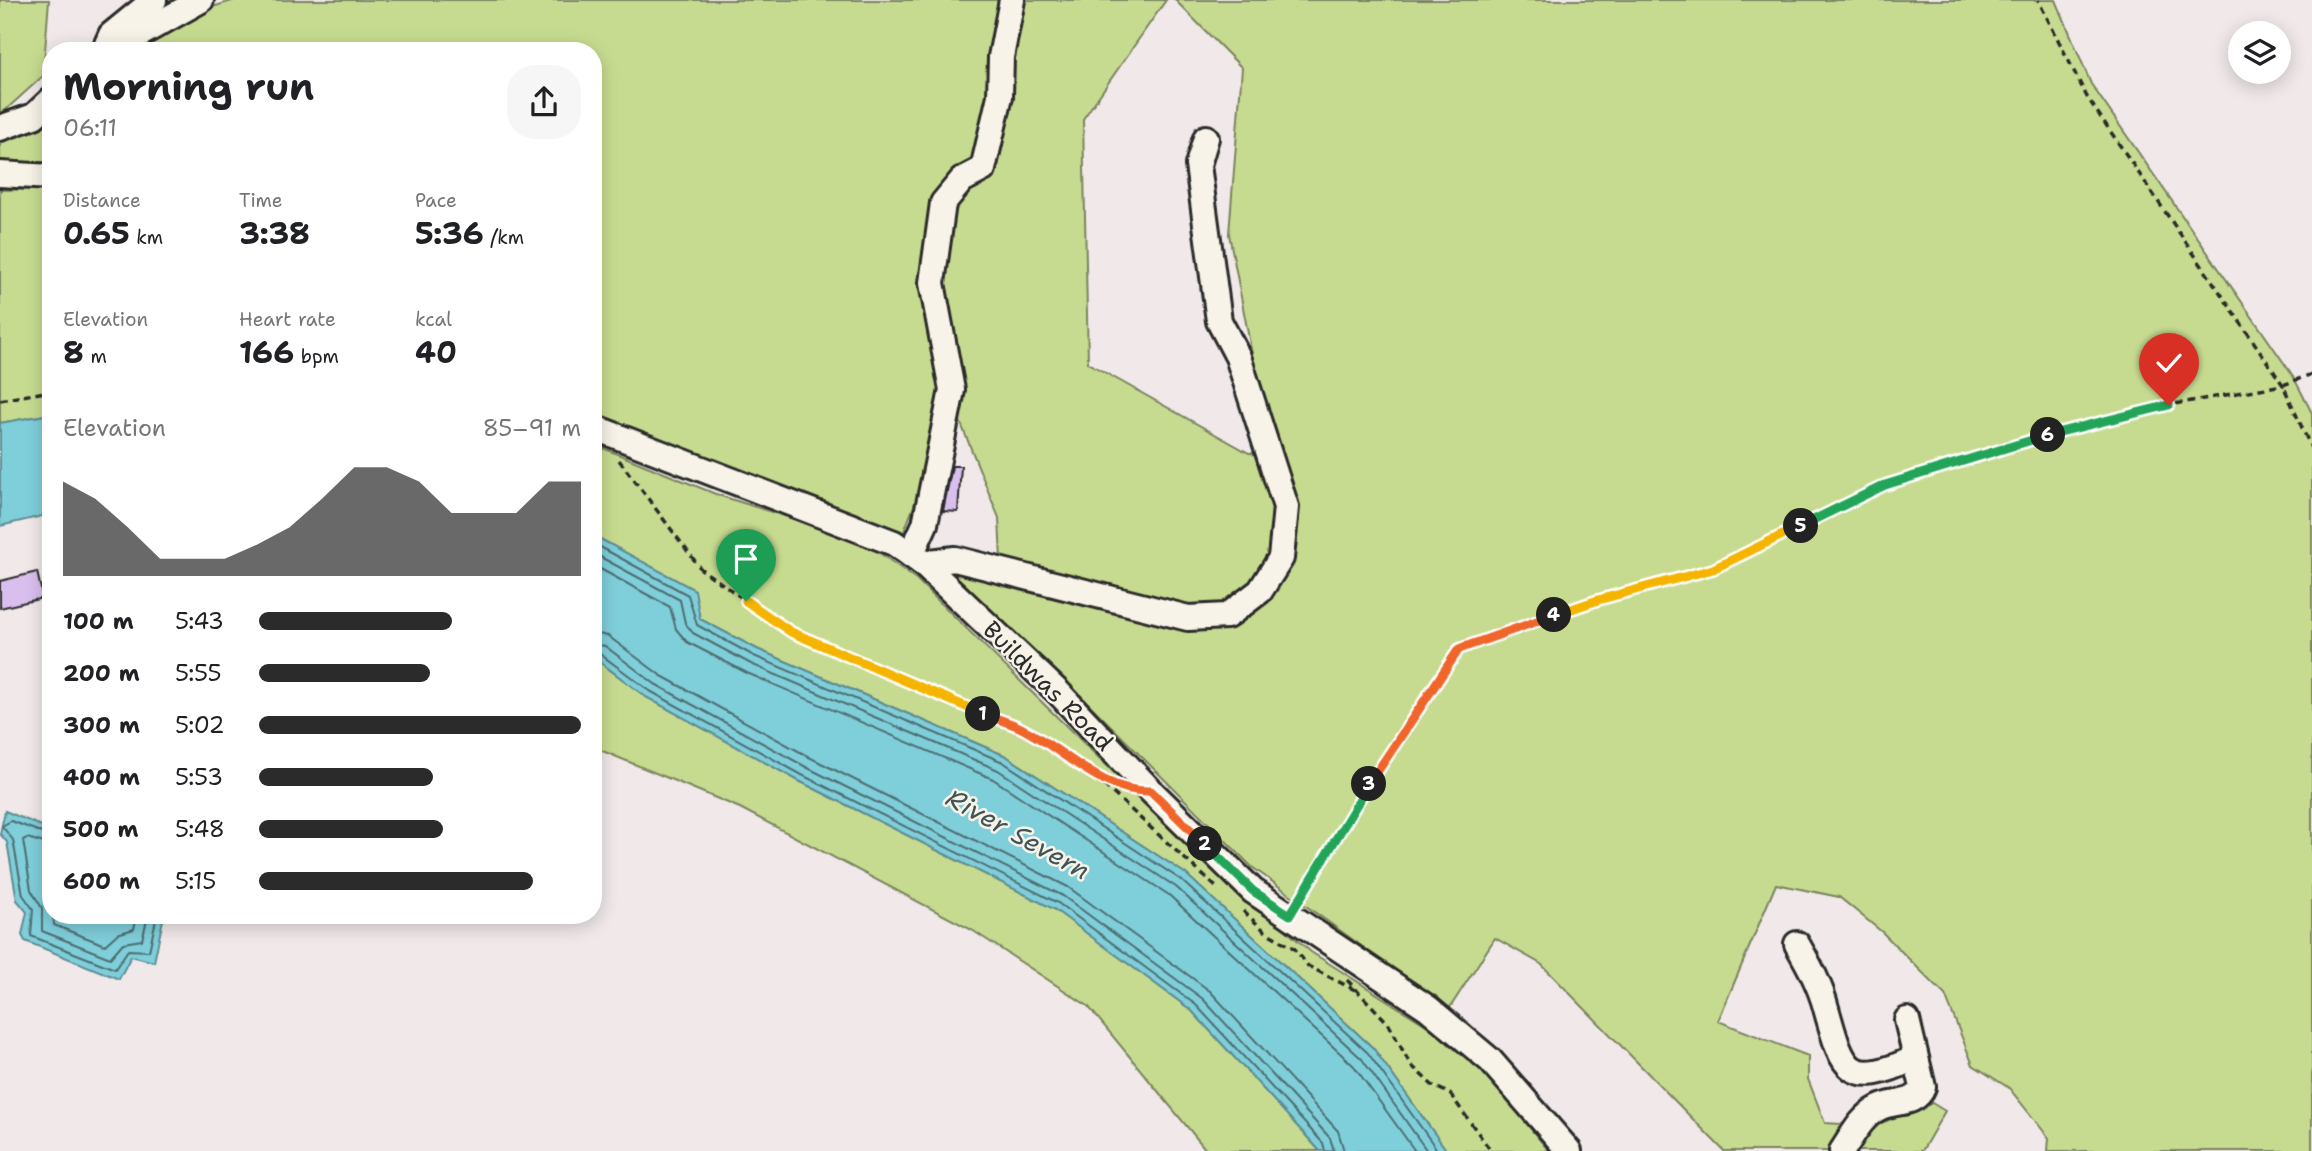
<!DOCTYPE html>
<meta charset="utf-8">
<style>
body{margin:0;font-family:"Shantell Sans",sans-serif;background:#f6f6f6;color:#202124;height:100vh;display:flex;flex-direction:column;font-size:26px;white-space:nowrap}
*{box-sizing:border-box;margin:0}
p{font-size:23px;color:#757577}
.icon{flex:none;width:38px;height:38px;fill:none;stroke:currentColor;stroke-width:2;stroke-linecap:round;stroke-linejoin:round}
.map{position:relative;flex:1;overflow:hidden}
.side{position:absolute;left:42px;top:42px;width:560px;height:882px;display:flex;flex-direction:column;background:#fff;border-radius:28px;box-shadow:0 4px 18px #0003}
.side>*{flex:none}
.fabs{position:absolute;left:2228px;top:21px;display:grid;gap:14px}
.fabs a{display:grid;place-items:center;width:63px;height:63px;border-radius:50%;background:#fff;box-shadow:0 4px 18px #0003;font-size:35px}
.pin{position:absolute;display:grid;place-items:center;width:60px;height:60px;color:#fff;margin:-72px -30px;border-radius:50% 50% 50% 0;rotate:-45deg;box-shadow:0 0 7px #0007}
.pin .icon{rotate:45deg}
.km{position:absolute;width:35px;height:35px;margin:-18px;border-radius:50%;background:#222;color:#fff;font-size:19px;line-height:35px;text-align:center}
.round{display:grid;place-items:center;flex:none;width:74px;height:74px;border-radius:28px;background:#f6f6f6}
.summary{display:flex;align-items:center;justify-content:space-between;height:119px;padding:0 21px}
h1{font-size:38px;font-weight:700;line-height:52px}
.stats{display:grid;grid-template-columns:repeat(3,1fr);gap:10px;height:119px;padding:7px 21px}
.stats div{display:grid;align-content:center}
.stats b{font-size:30px;font-weight:700}
.stats small{font-size:19px;font-weight:400}
.stats p{font-size:19px}
.chart{height:196px;padding:14px 21px}
.chart p{display:flex;justify-content:space-between}
.chart svg{width:100%;height:126px;margin-top:7px;fill:#2b2b2b;opacity:.7}
ul{padding:0 21px;list-style:none;font-size:23px}
li{display:grid;grid-template-columns:112px 84px 1fr;align-items:center;height:52px}
li i{height:18px;border-radius:9px;background:#2b2b2b}
.map>svg:first-child{display:block}
</style>
<div class="map">
<svg width="2312" height="1151" viewBox="0 0 2312 1151">
<rect width="100%" height="100%" fill="#f1e9e9"/>
<filter id="ink" filterUnits="userSpaceOnUse"><feTurbulence type="fractalNoise" baseFrequency=".0143" numOctaves="2"/><feDisplacementMap in="SourceGraphic" scale="14" xChannelSelector="R" yChannelSelector="G"/><feConvolveMatrix kernelMatrix="1 2 1 2 8 2 1 2 1" color-interpolation-filters="sRGB"/></filter>
<g filter="url(#ink)">
<g fill="#c7db90" stroke="#79835e" stroke-width="2">
<path d="M 0,0 L 49,0 L 43,76 L 0,115 Z"/>
<path d="M 235,0 L 1166,0 L 1083,119 L 1088,363 L 1249,453 L 1271,454 L 1229,234 L 1242,68 L 1175,0 L 2056,0 L 2091,84 L 2293,376 L 2312,413 L 2312,1151 L 2048,1151 L 2049,1138 L 2009,1088 L 1973,1065 L 1945,995 L 1882,932 L 1839,897 L 1776,884 L 1718,1021 L 1808,1056 L 1808,1079 L 1825,1123 L 1874,1126 L 1932,1103 L 1945,1111 L 1922,1151 L 1724,1151 L 1541,964 L 1495,938 L 1449,1009 L 1252,867 L 1052,667 L 945,569 L 1001,561 L 999,518 L 947,389 L 934,454 L 903,534 L 593,412 L 593,51 L 137,51 L 203,10 Z"/>
<path d="M 51,116 L 51,162 L 0,162 L 0,137 Z"/>
<path d="M 51,189 L 51,414 L 0,423 L 0,190 Z"/>
<path d="M 593,444 L 718,495 L 841,534 L 874,549 L 916,579 L 1191,848 L 1311,952 L 1429,1027 L 1483,1071 L 1549,1151 L 1447,1151 L 1373,1048 L 1186,874 L 1006,756 L 757,649 L 700,619 L 629,556 L 593,535 Z"/>
<path d="M 593,657 L 646,697 L 799,781 L 1054,909 L 1191,1010 L 1320,1151 L 1207,1151 L 1088,1006 L 972,930 L 740,808 L 593,747 Z"/>
</g>
<g fill="#7fcfdb" stroke="#5d8d95" stroke-width="2">
<path d="M 51,414 L 51,514 L 0,526 L 0,423 Z"/>
<path d="M 593,535 L 695,590 L 700,619 L 757,649 L 1006,756 L 1186,874 L 1373,1048 L 1447,1151 L 1320,1151 L 1191,1010 L 1054,909 L 799,781 L 646,697 L 593,657 Z"/>
<path d="M 5,811 L 51,830 L 51,915 L 164,915 L 154,962 L 131,956 L 119,979 L 25,941 L 22,935 L 27,912 L 17,900 L 7,842 L 0,834 Z"/>
</g>
<g fill="none" stroke-linecap="round" stroke-linejoin="round">
<g stroke="#4d6d71" stroke-width="2">
<path d="M 593,543 L 688,595 L 697,625 L 754,656 L 1003,762 L 1181,880 L 1368,1053 L 1438,1151"/>
<path d="M 593,553 L 680,600 L 685,623 L 693,633 L 751,664 L 998,770 L 1176,887 L 1362,1059 L 1427,1151"/>
<path d="M 593,565 L 670,607 L 676,629 L 687,642 L 747,673 L 993,779 L 1169,895 L 1354,1066 L 1415,1151"/>
<path d="M 593,633 L 608,636 L 660,675 L 811,758 L 1068,887 L 1210,991 L 1338,1131 L 1344,1151"/>
<path d="M 593,644 L 605,646 L 655,684 L 806,767 L 1063,896 L 1203,999 L 1330,1138 L 1334,1151"/>
<path d="M 593,652 L 600,654 L 650,691 L 802,775 L 1058,903 L 1196,1005 L 1323,1143 L 1325,1151"/>
<path d="M 51,836 L 11,821 L 2,826 L 13,840 L 23,895 L 33,909 L 31,936 L 115,969 L 128,950 L 149,951 L 157,915"/>
<path d="M 51,845 L 27,838 L 23,840 L 31,890 L 42,908 L 42,931 L 110,958 L 123,943 L 142,940 L 148,915"/>
<path d="M 53,915 L 54,925 L 105,945 L 117,934 L 134,929 L 137,915"/>
</g>
</g>
<g fill="#d9bfee" stroke="#2b2b2b" stroke-width="2">
<path d="M 952,466 L 961,466 L 958,512 L 943,511 Z"/>
<path d="M 37,572 L 43,598 L 0,608 L 0,581 Z"/>
</g>
<g fill="none" stroke-linecap="round" stroke-linejoin="round">
<g stroke="#2b2b2b" stroke-width="30">
<g id="minor">
<path d="M 107,44 L 111,35 L 154,0"/>
<path d="M 110,51 L 201,0"/>
<path d="M 0,128 L 34,116 L 51,100"/>
<path d="M 0,174 L 51,177"/>
<path d="M 593,427 L 894,543 L 922,563 L 1058,692 L 1151,791 L 1253,891 L 1428,1008 L 1490,1060 L 1569,1151"/>
<path d="M 911,555 L 925,524 L 952,390 L 932,283 L 943,203 L 962,180 L 983,169 L 1000,96 L 1001,57 L 1012,0"/>
<path d="M 922,563 L 955,559 L 1188,618 L 1227,616 L 1260,591 L 1281,558 L 1286,507 L 1238,357 L 1219,321 L 1198,165 L 1206,138"/>
<path d="M 1797,944 C 1809,965 1820,985 1826,1008 C 1843,1069 1847,1090 1915,1058"/>
<path d="M 1842,1151 C 1852,1136 1862,1116 1879,1108 C 1894,1100 1916,1106 1923,1087 L 1907,1020"/>
</g>
</g>
<g stroke="#2b2b2b" stroke-width="3.5" stroke-dasharray="7 5" stroke-linecap="butt">
<path d="M 2312,374 L 2283,385 L 2312,450"/>
<path d="M 0,400 L 51,391"/>
<path d="M 619,460 L 701,569 L 791,632 L 956,704 L 1020,727 L 1089,772 L 1112,781"/>
<path d="M 1095,777 L 1216,887"/>
<path d="M 1299,898 L 1348,815 L 1459,649 L 1598,600 L 1713,569 L 1885,485 L 2029,439 L 2169,405 L 2283,385 L 2087,97 L 2038,0"/>
<path d="M 1243,911 L 1266,932 L 1295,949 L 1308,966 L 1355,990"/>
<path d="M 1347,980 L 1388,1023 L 1410,1064 L 1432,1085 L 1450,1094 L 1491,1151"/>
</g>
<use href="#minor" stroke="#f7f3e8" stroke-width="24"/>
</g>
</g>
<g fill="none" stroke-linecap="round" stroke-linejoin="round" filter="url(#ink)">
<g stroke="#fff" stroke-width="14">
<path id="split-1" d="M 746,601 L 791,632 L 983,714"/>
</g>
<g stroke="#fff" stroke-width="14">
<path id="split-2" d="M 983,714 C 995,718 1008,722 1019,727 C 1062,747 1100,793 1151,791 L 1205,844"/>
</g>
<g stroke="#fff" stroke-width="14">
<path id="split-3" d="M 1205,844 L 1253,891 L 1290,915 L 1369,784"/>
</g>
<g stroke="#fff" stroke-width="14">
<path id="split-4" d="M 1369,784 L 1459,649 L 1554,615"/>
</g>
<g stroke="#fff" stroke-width="14">
<path id="split-5" d="M 1554,615 L 1598,600 L 1713,569 L 1801,526"/>
</g>
<g stroke="#fff" stroke-width="14">
<path id="split-6" d="M 1801,526 L 1885,485 L 2048,435"/>
</g>
<g stroke="#fff" stroke-width="14">
<path id="split-7" d="M 2048,435 L 2169,405"/>
</g>
<use href="#split-1" stroke="#f5b400" stroke-width="9"/>
<use href="#split-2" stroke="#f0652b" stroke-width="9"/>
<use href="#split-3" stroke="#22a559" stroke-width="9"/>
<use href="#split-4" stroke="#f0652b" stroke-width="9"/>
<use href="#split-5" stroke="#f5b400" stroke-width="9"/>
<use href="#split-6" stroke="#22a559" stroke-width="9"/>
<use href="#split-7" stroke="#22a559" stroke-width="9"/>
</g>
<g text-anchor="middle" stroke-width="5" stroke-linejoin="round" paint-order="stroke">
<g font-size="24" fill="#2b2b2b" stroke="#f7f3e8">
<text transform="translate(1048 686) rotate(45)" y="8">Buildwas Road</text>
</g>
<g font-size="26" font-style="italic" fill="#405457" stroke="#f7f3e8">
<text transform="translate(1018 834) rotate(29)" y="9">River Severn</text>
</g>
</g>
</svg>
<div class="fabs">
<a><svg class="icon" aria-label="layers" viewBox="0 0 24 24"><path d="M12 4l9 5-9 5-9-5zM3 14l9 5 9-5"/></svg></a>
</div>
<div class="pin" style="left:746px;top:601px;background:#1e9e55"><svg class="icon" aria-label="arrive" viewBox="0 0 24 24"><path d="M6 21V4h12l-3 4 3 4H6"/></svg></div>
<div class="pin" style="left:2169px;top:405px;background:#d93025"><svg class="icon" aria-label="check" viewBox="0 0 24 24"><path d="M5 12l5 5 9-10"/></svg></div>
<b class="km" style="left:983px;top:714px">1</b>
<b class="km" style="left:1205px;top:844px">2</b>
<b class="km" style="left:1369px;top:784px">3</b>
<b class="km" style="left:1554px;top:615px">4</b>
<b class="km" style="left:1801px;top:526px">5</b>
<b class="km" style="left:2048px;top:435px">6</b>
<section class="side">
<div class="summary"><div><h1>Morning run</h1><p>06:11</p></div><a class="round"><svg class="icon" aria-label="share" viewBox="0 0 24 24"><path d="M12 15V3M7 8l5-5 5 5M5 13v7h14v-7"/></svg></a></div>
<div class="stats">
<div><p>Distance</p><b>0.65<small> km</small></b></div>
<div><p>Time</p><b>3:38</b></div>
<div><p>Pace</p><b>5:36<small> /km</small></b></div>
</div>
<div class="stats">
<div><p>Elevation</p><b>8<small> m</small></b></div>
<div><p>Heart rate</p><b>166<small> bpm</small></b></div>
<div><p>kcal</p><b>40</b></div>
</div>
<div class="chart"><p><span>Elevation</span>85–91 m</p>
<svg viewBox="0 0 160 44" preserveAspectRatio="none"><path d="M0 44V11L10 17L20 27L30 38L40 38L50 38L60 33L70 27L80 17L90 6L100 6L110 11L120 22L130 22L140 22L150 11L160 11V44z"/></svg>
</div>
<ul>
<li><b>100 m</b>5:43<i style="width:60%"></i></li>
<li><b>200 m</b>5:55<i style="width:53%"></i></li>
<li><b>300 m</b>5:02<i style="width:100%"></i></li>
<li><b>400 m</b>5:53<i style="width:54%"></i></li>
<li><b>500 m</b>5:48<i style="width:57%"></i></li>
<li><b>600 m</b>5:15<i style="width:85%"></i></li>
</ul>
</section>
</div>
